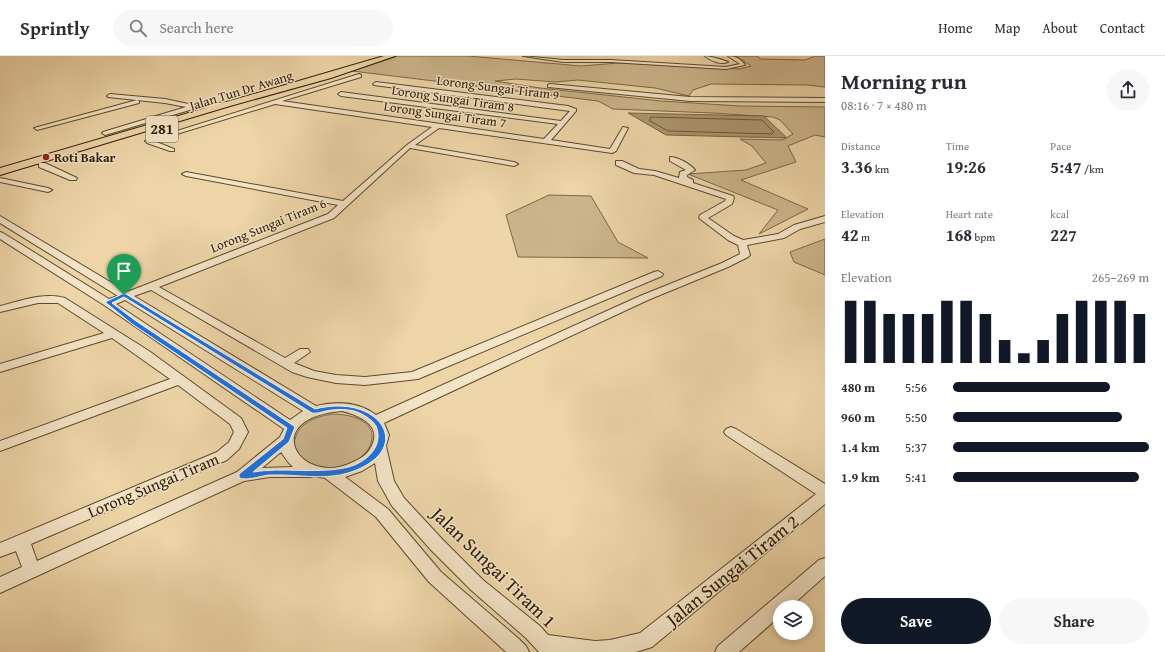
<!DOCTYPE html>
<meta charset="utf-8">
<style>
body{margin:0;font-family:"Gentium Book Plus",serif;background:#f7f7f7;color:#2b2b33;height:100vh;display:flex;flex-direction:column;font-size:15px;white-space:nowrap}
*{box-sizing:border-box;margin:0}
p{font-size:13px;color:#7c7c81}
.icon{flex:none;width:22px;height:22px;fill:none;stroke:currentColor;stroke-width:2;stroke-linecap:round;stroke-linejoin:round}
.map{position:relative;flex:1;overflow:hidden}
.details{display:flex;flex-direction:column;background:#fff;width:340px}
.details>*{flex:none}
.controls{position:absolute;left:773px;top:544px;display:grid;gap:8px}
.controls a{display:grid;place-items:center;width:40px;height:40px;border-radius:50%;background:#fff;box-shadow:0 2px 10px #0003;font-size:20px}
.pin{position:absolute;display:grid;place-items:center;width:34px;height:34px;color:#fff;margin:-41px -17px;border-radius:50% 50% 50% 0;rotate:-45deg;box-shadow:0 0 4px #0007}
.pin .icon{rotate:45deg}
.round{display:grid;place-items:center;flex:none;width:42px;height:42px;border-radius:21px;background:#f7f7f7}
.head{display:flex;align-items:center;justify-content:space-between;height:68px;padding:0 16px}
h1{font-size:22px;font-weight:600;line-height:30px}
.metrics{display:grid;grid-template-columns:repeat(3,1fr);gap:6px;height:68px;padding:4px 16px}
.metrics div{display:grid;align-content:center}
.metrics b{font-size:17px;font-weight:600}
.metrics small{font-size:11px;font-weight:400}
.metrics p{font-size:11px}
.chart{height:112px;padding:8px 16px}
.chart p{display:flex;justify-content:space-between}
.chart svg{width:100%;height:72px;margin-top:4px;stroke:#111827;stroke-width:6}
.button{display:flex;gap:8px;margin-top:auto;padding:8px 16px}
.button a{flex:1;height:46px;border-radius:24px;background:#111827;color:#fff;font-size:16px;font-weight:600;line-height:46px;text-align:center}
.button a+a{background:#f7f7f7;color:#2b2b33}
ul{padding:0 16px;list-style:none;font-size:13px}
li{display:grid;grid-template-columns:64px 48px 1fr;align-items:center;height:30px}
li i{height:10px;border-radius:5px;background:#111827}
header{display:flex;align-items:center;gap:24px;box-sizing:border-box;height:56px;padding:0 20px;background:#fff;border-bottom:1px solid #e1e1e2}
header strong{font-size:19px}
nav{display:flex;gap:22px;margin-inline-start:auto;font-size:14px}
.search{width:280px;height:36px;background:#f7f7f7;display:flex;align-items:center;gap:10px;box-sizing:border-box;padding:0 14px;border-radius:22px;color:#7c7c81;font-size:15px}
main{display:flex;flex:1;min-height:0}
.map>svg:first-child{display:block}
</style>
<header>
<strong>Sprintly</strong>
<div class="search"><svg class="icon" aria-label="search" viewBox="0 0 24 24"><circle cx="10" cy="10" r="6"/><path d="M15 15l6 6"/></svg>Search here</div>
<nav><a>Home</a><a>Map</a><a>About</a><a>Contact</a></nav>
</header>
<main>
<div class="map">
<svg width="825" height="596" viewBox="0 0 825 596">
<rect width="100%" height="100%" fill="#edd5a8"/>
<filter id="stains"><feTurbulence type="fractalNoise" baseFrequency=".005" numOctaves="4"/><feColorMatrix values="0 0 0 0 .2 0 0 0 0 .09 0 0 0 0 .02 0 0 0 .5 -.17"/></filter>
<radialGradient id="worn" r=".72"><stop offset=".6" stop-color="#630" stop-opacity="0"/><stop offset="1" stop-color="#630" stop-opacity=".3"/></radialGradient>
<g fill="#ccb58c" stroke="#7c6848">
<path d="M 398,0 L 468,0 L 581,10 L 618,7 L 740,13 L 751,10 L 736,0 L 757,0 L 761,3 L 805,4 L 815,0 L 825,0 L 825,31 L 807,29 L 711,28 L 693,34 L 689,40 L 655,32 L 578,24 L 555,26 L 516,23 L 495,25 L 540,32 L 661,45 L 740,50 L 825,51 L 825,81 L 815,79 L 788,90 L 796,106 L 741,124 L 808,153 L 759,178 L 778,154 L 688,118 L 746,114 L 766,107 L 752,90 L 740,83 L 782,84 L 793,78 L 780,64 L 773,61 L 712,57 L 613,53 L 598,45 L 352,15 Z"/>
<path d="M 549,139 L 591,140 L 618,186 L 648,202 L 518,201 L 506,159 Z"/>
<path d="M 825,183 L 825,219 L 794,206 L 790,196 Z"/>
<path d="M 333,358 C 409,360 360,434 306,405 C 297,401 293,392 295,383 C 299,366 318,360 333,358 Z"/>
</g>
<path fill="#ac9670" stroke="#796545" d="M 628,57 L 764,60 L 787,82 L 666,79 Z"/>
<g fill="none" stroke-linecap="round" stroke-linejoin="round">
<path stroke="#6c583a" stroke-width="1" d="M 651,61 L 762,64 L 774,76 L 772,78 L 668,75 L 650,65 Z"/>
<g stroke="#5d4a2d" stroke-width="2">
<g id="street">
<path d="M 523,0 L 563,4 L 611,4 L 726,11 L 740,8 L 728,0 C 735,0 741,3 745,9 L 726,13 L 611,6 L 563,6 Z"/>
<path d="M 705,0 C 709,0 724,4 728,6 C 721,9 711,5 705,0 Z"/>
<path d="M 359,18 L 361,19 L 361,21 L 282,45 L 544,83 L 558,68 L 341,40 L 338,38 L 341,36 L 561,65 L 570,55 L 374,29 L 373,28 L 376,26 L 568,50 L 576,53 L 576,55 L 551,84 L 610,93 L 623,71 L 628,72 L 616,95 L 612,97 L 439,72 L 415,89 L 514,106 L 518,108 L 514,110 L 410,92 L 334,162 L 159,231 L 285,302 L 300,293 L 308,293 L 310,296 L 294,307 L 314,315 L 336,319 L 365,321 L 412,316 L 654,216 L 658,215 L 663,218 L 662,220 L 418,323 L 365,329 L 336,327 L 307,321 L 292,316 L 151,234 L 134,240 L 316,350 C 337,345 359,346 376,359 L 640,240 L 722,207 L 740,198 L 738,189 L 728,184 L 699,162 L 700,159 L 725,145 L 726,143 L 654,119 L 634,117 L 616,109 L 616,105 L 622,105 L 639,113 L 655,115 L 679,122 L 680,116 L 686,114 L 670,105 L 670,101 C 678,101 690,108 695,114 L 687,119 L 687,121 L 693,124 L 693,127 L 733,140 L 734,142 L 732,148 L 708,162 L 734,180 L 743,184 L 778,178 L 794,169 L 825,160 L 825,166 L 800,173 L 784,182 L 747,189 L 750,199 L 748,201 L 728,211 L 648,244 L 384,367 L 389,379 L 386,390 L 394,425 L 404,442 L 443,484 L 483,524 L 540,570 L 548,579 L 595,585 L 610,584 L 640,577 L 816,438 L 726,379 L 724,376 L 726,373 L 731,371 L 736,373 L 825,428 L 825,448 L 652,591 L 636,596 L 539,596 L 526,582 L 471,534 L 431,494 L 392,450 L 378,425 L 375,407 L 362,415 L 345,421 L 388,453 L 441,516 L 519,583 L 526,590 L 529,596 L 506,596 L 429,526 L 376,461 L 325,422 L 315,420 L 310,421 L 270,421 L 244,425 L 0,537 L 0,521 L 22,511 L 16,495 L 0,501 L 0,487 L 217,396 L 229,386 L 234,376 L 230,368 L 178,329 L 0,395 L 0,385 L 170,323 L 112,282 L 0,316 L 0,308 L 104,277 L 58,247 L 38,247 L 0,256 L 0,250 C 21,245 43,236 65,242 L 149,295 L 241,362 L 248,376 L 239,393 L 227,404 L 31,488 L 37,505 L 237,416 L 280,381 L 284,373 L 104,249 L 0,183 L 0,176 L 3,177 L 109,243 L 118,240 L 0,167 L 0,160 L 127,236 L 328,158 L 338,149 L 186,120 L 182,118 L 186,116 L 343,145 L 407,89 L 432,71 L 275,48 L 154,85 L 174,93 L 174,95 L 170,95 L 147,87 L 145,85 ZM 125,244 L 303,355 L 290,364 L 116,248 ZM 342,355 C 361,360 384,370 370,393 C 366,400 358,404 351,407 C 300,431 257,362 342,355 ZM 281,396 L 288,406 L 293,411 L 262,412 Z"/>
<path d="M 550,28 L 690,41 L 825,42 L 825,46 L 690,45 L 548,31 L 548,29 Z"/>
<path d="M 110,38 L 165,43 L 193,49 L 227,46 L 230,48 L 227,50 L 193,53 L 105,79 L 102,77 L 103,76 L 186,51 L 165,47 L 108,41 L 107,40 Z"/>
<path d="M 137,44 L 139,45 L 139,47 L 37,74 L 34,72 Z"/>
<path d="M 39,107 L 45,107 L 77,122 L 76,124 L 70,124 L 39,111 Z"/>
<path d="M 0,122 L 48,132 L 52,134 L 48,136 L 0,126 Z"/>
<path d="M 825,502 L 825,520 L 790,551 L 780,551 L 780,560 L 739,596 L 715,596 L 718,590 L 819,504 Z"/>
</g>
</g>
<g stroke="#2d1b04" stroke-width="2">
<path id="primary" d="M 384,0 L 395,0 L 331,22 L 230,50 L 0,119 L 0,112 Z"/>
</g>
<use href="#street" fill="#f3e4c6" fill-rule="evenodd"/>
<use href="#primary" fill="#edd5a8" fill-rule="evenodd"/>
</g>
<path fill="#1a73e8" stroke="#fff" fill-rule="evenodd" d="M 122,238 L 126,238 L 315,353 C 381,336 418,395 348,417 C 329,423 304,420 284,419 C 279,419 274,419 269,419 C 260,420 248,425 239,422 L 239,418 L 283,383 L 287,372 L 132,268 L 105,246 ZM 124,241 L 312,357 C 317,358 321,356 326,355 C 335,353 345,353 354,355 C 361,357 372,363 376,370 C 385,392 363,409 344,412 C 314,418 283,411 253,416 L 289,386 L 295,371 L 294,370 L 136,265 L 112,247 Z"/>
<circle fill="#8f2418" stroke="#f3e4c6" stroke-width="1.5" cx="46" cy="101" r="4"/>
<g text-anchor="middle" stroke-width="3" stroke-linejoin="round" paint-order="stroke">
<g font-size="13" fill="#2d1b04" stroke="#f3e4c6">
<text transform="translate(498 31) rotate(7)" y="5">Lorong Sungai Tiram 9</text>
<text transform="translate(241 34) rotate(-17)" y="5">Jalan Tun Dr Awang</text>
<text transform="translate(453 42) rotate(8)" y="5">Lorong Sungai Tiram 8</text>
<text transform="translate(445 58) rotate(8)" y="5">Lorong Sungai Tiram 7</text>
<text transform="translate(268 169) rotate(-22)" y="5">Lorong Sungai Tiram 6</text>
</g>
<g font-size="13" font-weight="bold" fill="#2d1b04" stroke="#f3e4c6" text-anchor="start">
<text x="54" y="106">Roti Bakar</text>
</g>
<rect fill="#f3e4c6" stroke="#68573e" stroke-width="1" x="146" y="60" width="32" height="26" rx="3"/>
<g font-size="15" font-weight="bold" fill="#2d1b04">
<text x="162" y="78">281</text>
</g>
<g font-size="16" fill="#2d1b04" stroke="#f3e4c6">
<text transform="translate(153 429) rotate(-23)" y="6">Lorong Sungai Tiram</text>
</g>
<g font-size="19" fill="#2d1b04" stroke="#f3e4c6">
<text transform="translate(494 511) rotate(44)" y="7">Jalan Sungai Tiram 1</text>
<text transform="translate(732 514) rotate(-39)" y="7">Jalan Sungai Tiram 2</text>
</g>
</g>
<rect width="100%" height="100%" filter="url(#stains)"/>
<rect width="100%" height="100%" fill="url(#worn)"/>
</svg>
<div class="controls">
<a><svg class="icon" aria-label="layers" viewBox="0 0 24 24"><path d="M12 4l9 5-9 5-9-5zM3 14l9 5 9-5"/></svg></a>
</div>
<div class="pin" style="left:124px;top:239px;background:#1e9e55"><svg class="icon" aria-label="arrive" viewBox="0 0 24 24"><path d="M6 21V4h12l-3 4 3 4H6"/></svg></div>
</div>
<section class="details">
<div class="head"><div><h1>Morning run</h1><p>08:16 · 7 × 480 m</p></div><a class="round"><svg class="icon" aria-label="share" viewBox="0 0 24 24"><path d="M12 15V3M7 8l5-5 5 5M5 13v7h14v-7"/></svg></a></div>
<div class="metrics">
<div><p>Distance</p><b>3.36<small> km</small></b></div>
<div><p>Time</p><b>19:26</b></div>
<div><p>Pace</p><b>5:47<small> /km</small></b></div>
</div>
<div class="metrics">
<div><p>Elevation</p><b>42<small> m</small></b></div>
<div><p>Heart rate</p><b>168<small> bpm</small></b></div>
<div><p>kcal</p><b>227</b></div>
</div>
<div class="chart"><p><span>Elevation</span>265–269 m</p>
<svg viewBox="0 0 160 44" preserveAspectRatio="none"><path d="M5 44V6M15 44V6M25 44V14M35 44V14M45 44V14M55 44V6M65 44V6M75 44V14M85 44V30M95 44V38M105 44V30M115 44V14M125 44V6M135 44V6M145 44V6M155 44V14"/></svg>
</div>
<ul>
<li><b>480 m</b>5:56<i style="width:80%"></i></li>
<li><b>960 m</b>5:50<i style="width:86%"></i></li>
<li><b>1.4 km</b>5:37<i style="width:100%"></i></li>
<li><b>1.9 km</b>5:41<i style="width:95%"></i></li>
</ul>
<div class="button"><a>Save</a><a>Share</a></div>
</section>
</main>
